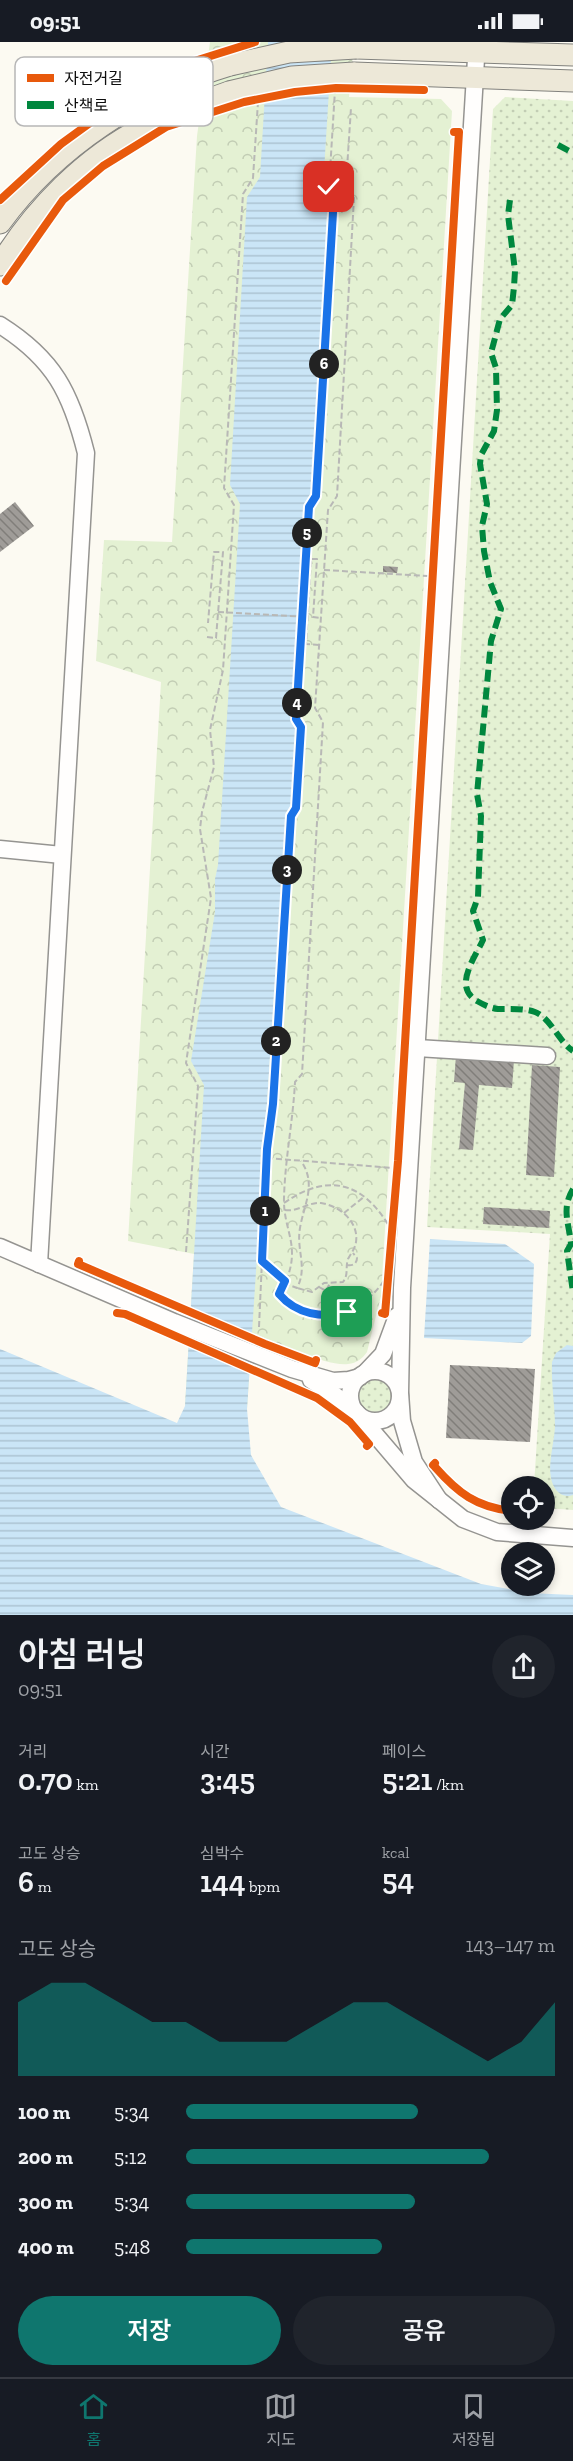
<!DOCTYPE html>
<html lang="ko">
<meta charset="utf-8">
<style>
body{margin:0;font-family:"Zilla Slab","Noto Sans KR",serif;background:#20242c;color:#f1f3f6;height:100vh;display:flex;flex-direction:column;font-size:22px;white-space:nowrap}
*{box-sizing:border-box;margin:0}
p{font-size:20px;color:#9ea1a6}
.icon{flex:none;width:33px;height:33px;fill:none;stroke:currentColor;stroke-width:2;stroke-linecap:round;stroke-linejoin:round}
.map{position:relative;height:1573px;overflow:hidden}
.side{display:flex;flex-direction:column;background:#171b24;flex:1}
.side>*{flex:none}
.fabs{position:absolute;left:501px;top:1434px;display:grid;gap:12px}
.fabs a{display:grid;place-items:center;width:54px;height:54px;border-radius:50%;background:#171b24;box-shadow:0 3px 9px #0003;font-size:30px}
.pin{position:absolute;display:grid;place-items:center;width:51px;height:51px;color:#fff;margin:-26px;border-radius:12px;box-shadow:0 3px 9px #0006}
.km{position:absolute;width:30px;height:30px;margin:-15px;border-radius:50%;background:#222;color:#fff;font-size:16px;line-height:30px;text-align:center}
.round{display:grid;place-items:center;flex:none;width:63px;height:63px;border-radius:32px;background:#20242c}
.headline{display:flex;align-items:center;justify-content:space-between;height:102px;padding:0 18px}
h1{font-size:33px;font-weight:600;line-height:45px}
.metrics{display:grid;grid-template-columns:repeat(3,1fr);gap:9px;height:102px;padding:6px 18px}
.metrics div{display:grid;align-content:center}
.metrics b{font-size:30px;font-weight:600}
.metrics small{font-size:16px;font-weight:400}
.metrics p{font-size:16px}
.chart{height:168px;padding:12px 18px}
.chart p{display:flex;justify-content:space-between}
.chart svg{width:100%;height:108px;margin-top:6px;fill:#0f766e;opacity:.7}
.button{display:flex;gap:12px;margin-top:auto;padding:12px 18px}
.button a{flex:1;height:69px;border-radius:36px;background:#0f766e;color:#fff;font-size:24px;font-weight:600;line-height:69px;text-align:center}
.button a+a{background:#20242c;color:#f1f3f6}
ul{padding:0 18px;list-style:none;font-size:20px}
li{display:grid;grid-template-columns:96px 72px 1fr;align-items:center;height:45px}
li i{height:15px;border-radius:8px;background:#0f766e}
.status{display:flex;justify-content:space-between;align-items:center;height:42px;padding:0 30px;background:#171b24;direction:ltr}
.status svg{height:16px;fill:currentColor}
.dock{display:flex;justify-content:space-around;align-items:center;height:84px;border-top:2px solid #363941;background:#171b24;font-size:16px;color:#9ea1a6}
.dock a{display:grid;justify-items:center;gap:3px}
.dock .on{color:#0f766e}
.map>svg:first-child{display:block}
</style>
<div class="status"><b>09:51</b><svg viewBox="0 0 49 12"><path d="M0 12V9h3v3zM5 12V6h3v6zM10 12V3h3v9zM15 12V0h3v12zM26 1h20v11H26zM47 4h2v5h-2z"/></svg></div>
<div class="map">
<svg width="573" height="1573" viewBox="0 0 573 1573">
<defs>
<pattern id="grass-dots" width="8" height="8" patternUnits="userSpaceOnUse" patternTransform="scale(1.5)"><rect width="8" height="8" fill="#e4f1d3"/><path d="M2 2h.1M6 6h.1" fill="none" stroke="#c2cdb4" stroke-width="1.8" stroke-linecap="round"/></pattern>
<pattern id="park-crowns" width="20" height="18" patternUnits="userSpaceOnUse" patternTransform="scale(1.5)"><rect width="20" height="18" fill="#e4f1d3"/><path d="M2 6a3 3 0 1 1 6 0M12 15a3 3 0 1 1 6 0" fill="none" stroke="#c2cdb4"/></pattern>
<pattern id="water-rules" width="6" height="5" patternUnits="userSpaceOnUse" patternTransform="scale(1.5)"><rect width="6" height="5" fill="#cae5f6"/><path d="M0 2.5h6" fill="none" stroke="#acc3d2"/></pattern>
<pattern id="building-back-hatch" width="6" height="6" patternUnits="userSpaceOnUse" patternTransform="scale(1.5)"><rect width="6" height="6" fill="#9f9c98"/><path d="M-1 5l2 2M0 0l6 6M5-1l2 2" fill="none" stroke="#807e7a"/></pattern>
</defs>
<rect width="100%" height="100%" fill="#fcfaf2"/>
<g fill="url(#grass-dots)">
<path d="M 505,55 L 573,59 L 573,1468 L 545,1466 L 544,1444 L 534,1444 L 550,1192 L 427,1185 L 493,67 Z"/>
<circle cx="376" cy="1354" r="17"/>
</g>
<path fill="url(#park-crowns)" d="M 210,0 L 354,0 L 349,55 L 441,57 L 452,69 L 381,1254 L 367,1310 C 362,1317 357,1321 348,1322 C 327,1325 274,1299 252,1291 L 247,1367 L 185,1364 L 194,1212 L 128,1199 L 161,640 L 96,619 L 104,498 L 172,500 L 197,94 Z"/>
<g fill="url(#water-rules)">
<path d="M 268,0 L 332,0 L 323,145 L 329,156 L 312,451 L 305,461 L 291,678 L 296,685 L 291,765 L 286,771 L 247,1367 L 251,1413 L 281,1465 L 481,1542 L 530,1551 L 573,1553 L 573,1573 L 0,1573 L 0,1307 L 177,1381 L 185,1364 L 204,1043 L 191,1019 L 215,870 L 215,837 L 218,823 L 240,462 L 230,443 L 247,155 L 260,135 Z"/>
<path d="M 430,1197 L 505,1202 L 534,1222 L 531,1294 L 522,1301 L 424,1296 Z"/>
<path d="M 567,1303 L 573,1304 L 573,1453 C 561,1457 553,1447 551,1436 C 548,1421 554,1401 555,1385 C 555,1363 551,1342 552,1320 L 556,1311 Z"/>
</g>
<g fill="url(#building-back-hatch)">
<path d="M 15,460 L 34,484 L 0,510 L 0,472 Z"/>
<path d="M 383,524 L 398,525 L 397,531 L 383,530 Z"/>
<path d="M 456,1013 L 514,1018 L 512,1046 L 479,1043 L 473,1108 L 459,1107 L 465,1041 L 454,1040 Z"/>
<path d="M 532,1023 L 560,1025 L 554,1135 L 526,1133 Z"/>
<path d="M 484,1165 L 550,1169 L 549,1186 L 483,1182 Z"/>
<path d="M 450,1323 L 535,1327 L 530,1400 L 446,1396 Z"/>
</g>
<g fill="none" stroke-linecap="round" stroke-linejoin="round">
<g stroke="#959491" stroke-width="19">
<g id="minor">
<path d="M 0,283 C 54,317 71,351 86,411 L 39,1222"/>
<path d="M 0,807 L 62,813"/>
<path d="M 417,1006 L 547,1014"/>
<path d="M 0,1205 L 174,1280 L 292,1327 L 333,1339 L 349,1338 L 360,1335"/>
<circle cx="375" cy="1354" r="25"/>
<path d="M 364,1332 L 383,1312 L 397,1274"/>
<path d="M 311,1338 L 336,1354 L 356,1370 L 414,1438 L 463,1477 L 497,1490 L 573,1496"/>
<path d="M 439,1458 L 414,1420 L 402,1379 L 400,1351 L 402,1246 L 477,0"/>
</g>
</g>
<g stroke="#82827e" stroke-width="23">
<g id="major">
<path d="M 356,6 L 573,13"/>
<path d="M 354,31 L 573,39"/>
<path d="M 0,181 C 56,104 140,50 230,23"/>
<path d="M 0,223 C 34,167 85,115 144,85 C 172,71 200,60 229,50"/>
</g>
</g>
<g stroke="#b8b8b6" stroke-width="2" stroke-dasharray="6 3" stroke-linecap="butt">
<path d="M 324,528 L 428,534"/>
<path d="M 207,595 L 216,596 L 223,510 L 214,510 L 208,581"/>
<path d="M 319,603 L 306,602 L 311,517 L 317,517 L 313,575 L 321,576"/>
<path d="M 267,1116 L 393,1126"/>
<path d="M 284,1161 C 327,1131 362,1139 389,1184"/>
<path d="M 285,1168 C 298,1170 308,1160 321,1161 C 340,1164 359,1180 356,1200 C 355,1207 351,1211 348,1217 C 345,1226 349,1232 343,1240 L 324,1241 L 312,1250 L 297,1246"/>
<path d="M 344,1171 L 365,1154"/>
<path d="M 186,1210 L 198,1044 L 186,1021 L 211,856 L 200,787 L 202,770 L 214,725 L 210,688 L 223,628 L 234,463 L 224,446 L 243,152 L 253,136 L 258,60"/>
<path d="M 263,1219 L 286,1239 L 279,1252 C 310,1288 362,1274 385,1237"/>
<path d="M 347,1223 C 352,1224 357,1222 357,1216 L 353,1211"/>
<path d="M 286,1239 C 301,1203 283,1188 284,1156 C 285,1117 293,1079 295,1040 L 302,1032 L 323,680 L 315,666 L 328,468 L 337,454 L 354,156 L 346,142 L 351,66"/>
<path d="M 284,1241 L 297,1246 C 308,1225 296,1208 300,1186 C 304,1162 317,1142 301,1119"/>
<path d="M 319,1245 L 326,1249 L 330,1241"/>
<path d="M 259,1285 L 267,1107 L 273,1062 L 291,774 L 296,766 L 301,685 L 296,677 L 309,465 L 316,454 L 334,154 L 329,145 L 335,48"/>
</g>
<use href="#minor" stroke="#fffefd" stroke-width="16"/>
<use href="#major" stroke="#ede8d8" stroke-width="21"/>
<g stroke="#82827e" stroke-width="23" stroke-linecap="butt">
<g id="major-bridge">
<path d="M 230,23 L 289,10 L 356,6"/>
<path d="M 229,50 L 292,35 L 354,31"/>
</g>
</g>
<path stroke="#b8b8b6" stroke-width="2" stroke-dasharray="6 3" stroke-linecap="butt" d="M 218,570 L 307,575"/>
<use href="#major-bridge" stroke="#ede8d8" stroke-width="21"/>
<g stroke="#00873e" stroke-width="6" stroke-dasharray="12 6" stroke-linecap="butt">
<path d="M 558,103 L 573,111"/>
<path d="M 510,158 L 508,173 L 515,229 L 514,245 L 512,263 L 500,277 L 491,311 L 496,326 L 497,368 L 494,389 L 481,413 L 480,422 L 487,462 L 482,484 L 484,509 L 490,540 L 501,567 L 491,599 L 477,752 L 481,774 L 478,855 L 473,869 L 483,898 C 474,917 453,945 477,959 C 484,963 490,966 498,967 C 509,967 524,966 535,970 C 551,976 558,999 573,1009"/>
<path d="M 573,1147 C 561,1167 569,1181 571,1202 L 567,1209 L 573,1250"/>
</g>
<g stroke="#fff" stroke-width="11">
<g id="cycleway">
<path d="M 0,158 L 61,102 L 105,70 L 185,22 L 255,0"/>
<path d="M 6,239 L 63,158 L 103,124 L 166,85 L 244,60 L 295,50 L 336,46 L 424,48"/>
<path d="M 79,1219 L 78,1222 L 265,1302 L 315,1321 L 316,1318"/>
<path d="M 117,1271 L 125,1272 L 317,1356 L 350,1380 L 369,1402 L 367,1404"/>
<path d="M 382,1271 L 385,1272 L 398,1119 L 459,90 L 454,90"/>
<path d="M 435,1421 L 433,1423 L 435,1425 C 458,1451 476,1465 512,1469"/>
</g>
</g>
<use href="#cycleway" stroke="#e8590c" stroke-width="8"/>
</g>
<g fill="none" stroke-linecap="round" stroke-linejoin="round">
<g stroke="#fff" stroke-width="12">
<path id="route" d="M 329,145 L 334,154 L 316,454 L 309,465 L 296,677 L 301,685 L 296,766 L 291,774 L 273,1062 L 267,1107 L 262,1219 L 285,1239 L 279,1252 C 296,1272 323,1277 347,1270"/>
</g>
<use href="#route" stroke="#1a73e8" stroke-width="8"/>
</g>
<rect x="15" y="15" width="198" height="69" rx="9" fill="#fff" stroke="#b7b7b7" stroke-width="1.5"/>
<rect x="27" y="32" width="27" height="8" fill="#e8590c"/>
<rect x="27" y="59" width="27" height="8" fill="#00873e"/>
<g font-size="16" fill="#0e0e0e">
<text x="64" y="42">자전거길</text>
<text x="64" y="69">산책로</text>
</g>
</svg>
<div class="fabs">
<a><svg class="icon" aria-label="locate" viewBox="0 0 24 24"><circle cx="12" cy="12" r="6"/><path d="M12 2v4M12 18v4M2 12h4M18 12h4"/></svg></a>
<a><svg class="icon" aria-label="layers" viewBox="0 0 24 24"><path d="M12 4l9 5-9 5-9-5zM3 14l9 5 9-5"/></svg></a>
</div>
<div class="pin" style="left:347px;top:1270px;background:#1e9e55"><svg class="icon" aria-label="arrive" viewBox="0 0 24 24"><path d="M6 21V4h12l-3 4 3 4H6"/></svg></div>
<div class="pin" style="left:329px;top:145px;background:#d93025"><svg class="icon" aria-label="check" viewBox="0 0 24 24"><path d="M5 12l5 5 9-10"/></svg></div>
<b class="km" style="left:265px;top:1169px">1</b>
<b class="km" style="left:276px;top:999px">2</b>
<b class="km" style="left:287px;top:828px">3</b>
<b class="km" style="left:297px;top:661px">4</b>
<b class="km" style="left:307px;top:491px">5</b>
<b class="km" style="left:324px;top:322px">6</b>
</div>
<section class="side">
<div class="headline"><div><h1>아침 러닝</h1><p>09:51</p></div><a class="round"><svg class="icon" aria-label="share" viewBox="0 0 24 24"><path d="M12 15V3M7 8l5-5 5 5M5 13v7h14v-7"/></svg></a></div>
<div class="metrics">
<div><p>거리</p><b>0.70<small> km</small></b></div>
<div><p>시간</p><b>3:45</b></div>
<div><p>페이스</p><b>5:21<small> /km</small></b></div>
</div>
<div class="metrics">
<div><p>고도 상승</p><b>6<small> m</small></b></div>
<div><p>심박수</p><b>144<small> bpm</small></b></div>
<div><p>kcal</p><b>54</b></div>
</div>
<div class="chart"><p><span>고도 상승</span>143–147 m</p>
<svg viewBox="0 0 160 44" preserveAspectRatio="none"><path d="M0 44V14L10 6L20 6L30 14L40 22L50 22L60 30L70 30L80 30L90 22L100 14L110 14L120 22L130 30L140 38L150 30L160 14V44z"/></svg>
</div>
<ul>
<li><b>100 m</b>5:34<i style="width:63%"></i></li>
<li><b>200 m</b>5:12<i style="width:82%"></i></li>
<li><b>300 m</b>5:34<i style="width:62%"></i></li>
<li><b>400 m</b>5:48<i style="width:53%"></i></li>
</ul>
<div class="button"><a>저장</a><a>공유</a></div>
</section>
<nav class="dock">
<a class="on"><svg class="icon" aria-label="home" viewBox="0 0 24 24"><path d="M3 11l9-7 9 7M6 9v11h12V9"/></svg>홈</a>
<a><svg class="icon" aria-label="map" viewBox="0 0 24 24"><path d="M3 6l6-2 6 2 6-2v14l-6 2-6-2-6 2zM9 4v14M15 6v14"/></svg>지도</a>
<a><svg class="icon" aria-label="saved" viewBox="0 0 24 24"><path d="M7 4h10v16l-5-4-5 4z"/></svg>저장됨</a>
</nav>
